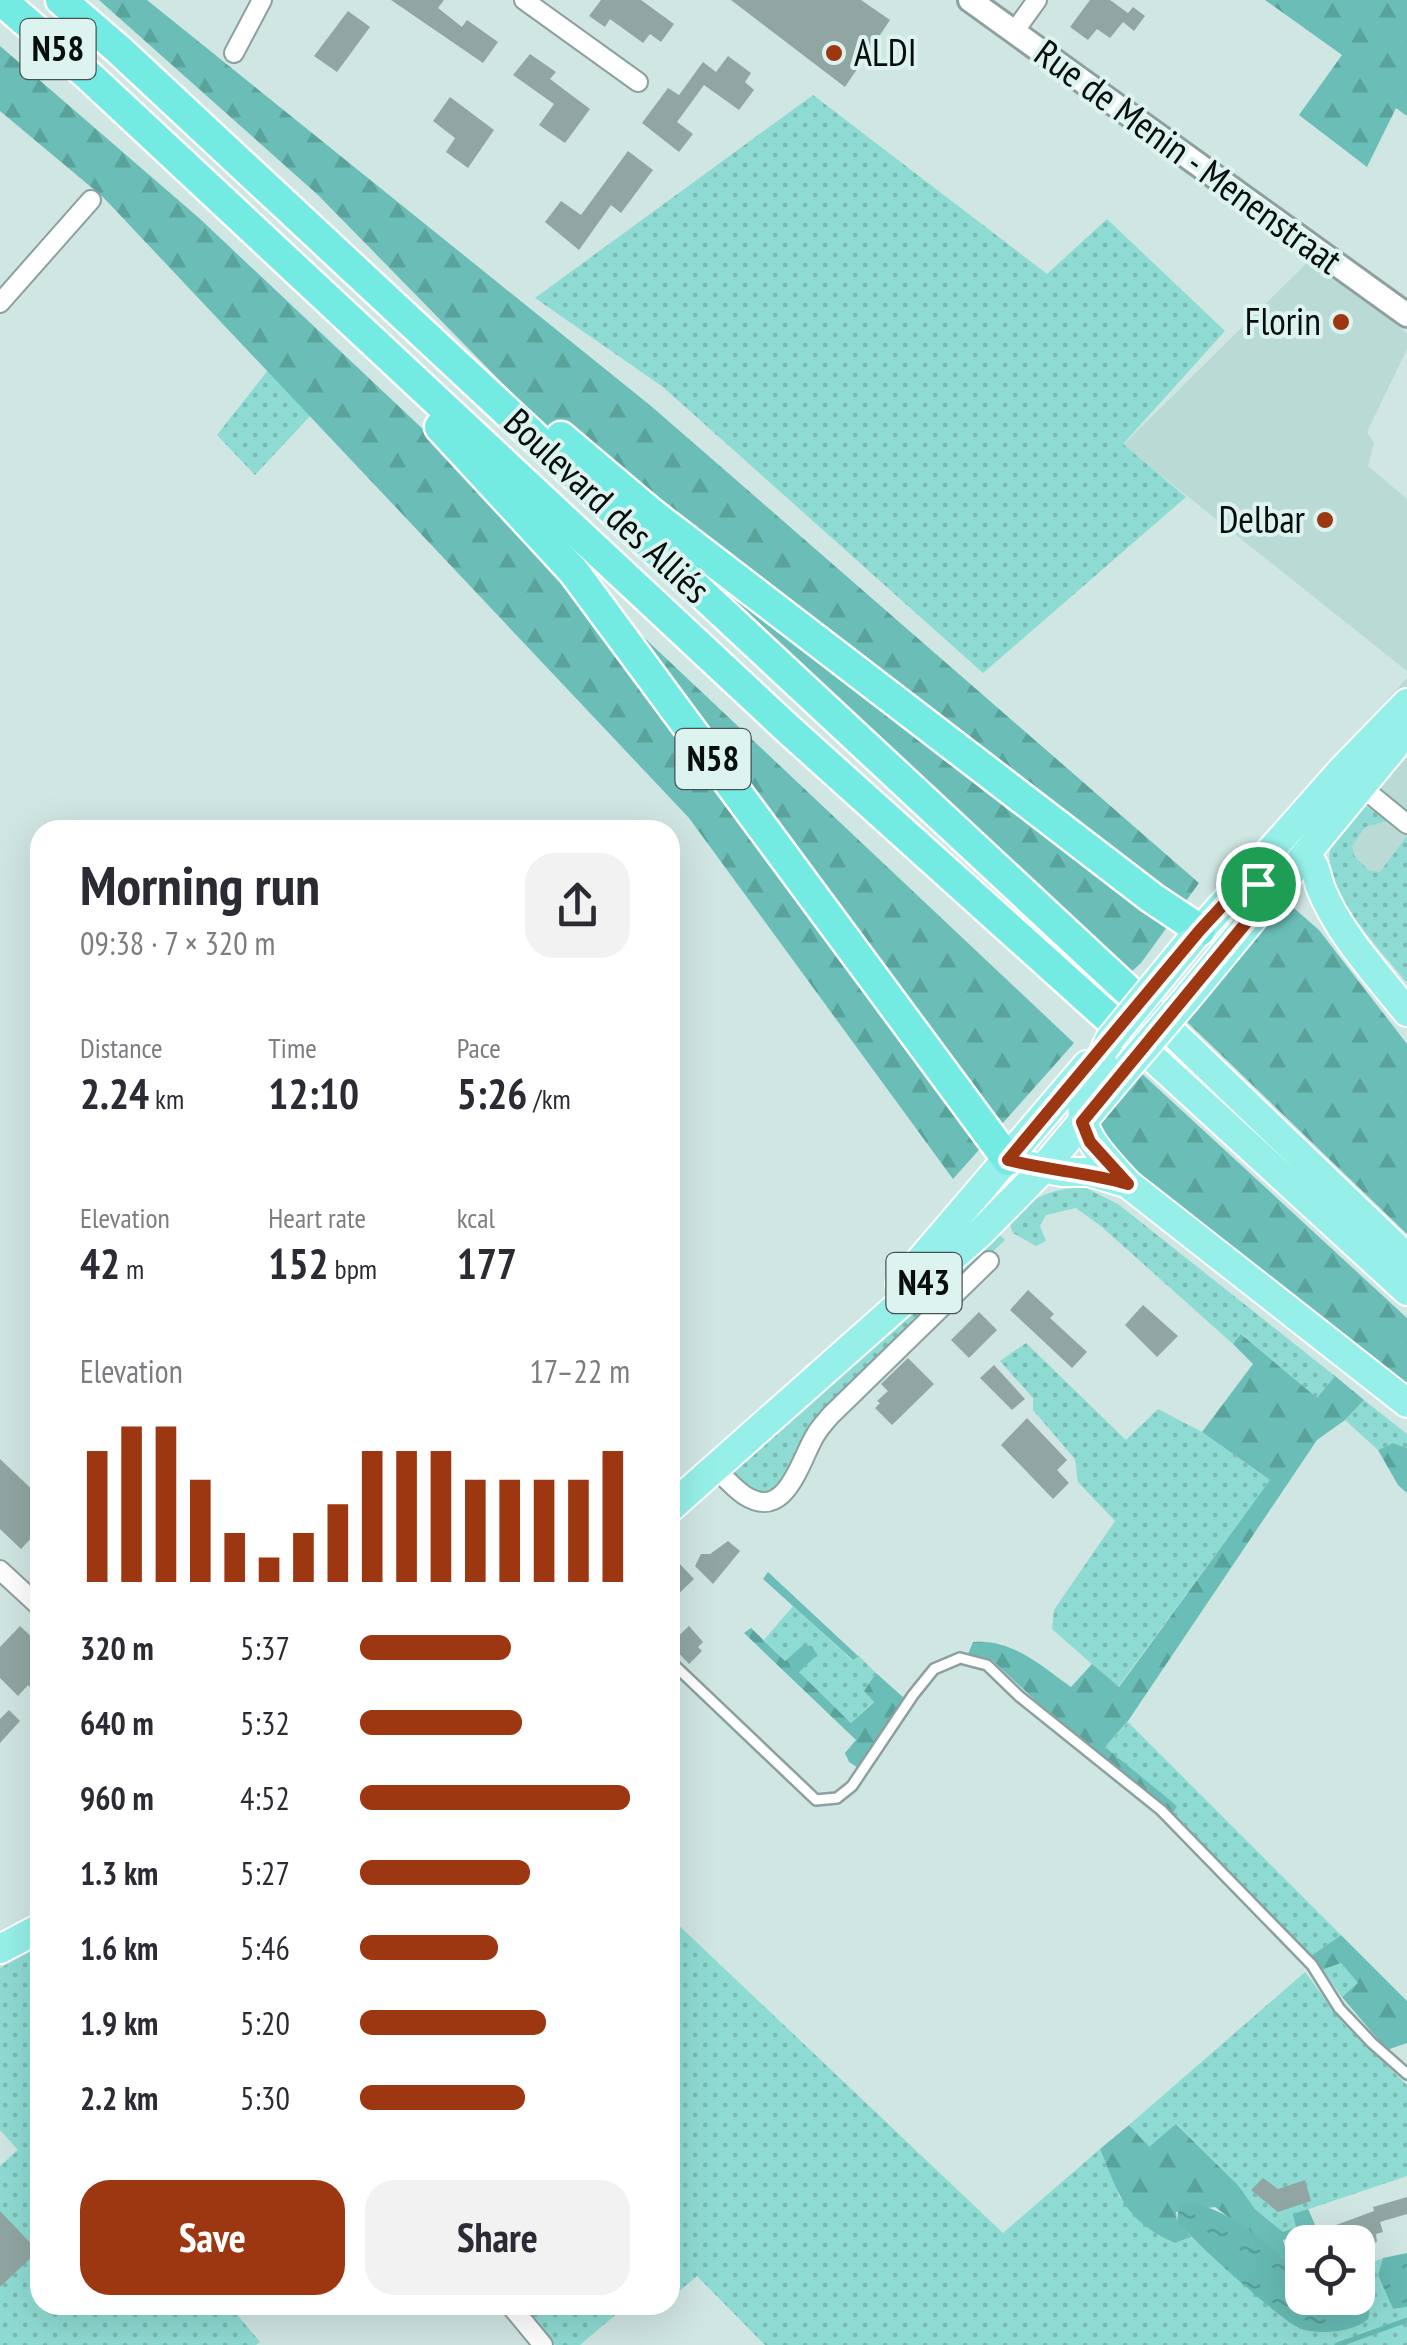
<!DOCTYPE html>
<meta charset="utf-8">
<style>
body{margin:0;font-family:"PT Sans Narrow",sans-serif;background:#f2f2f3;color:#2b2b33;height:100vh;display:flex;flex-direction:column;font-size:38px;white-space:nowrap}
*{box-sizing:border-box;margin:0}
p{font-size:32px;color:#7c7c81}
.icon{flex:none;width:55px;height:55px;fill:none;stroke:currentColor;stroke-width:2;stroke-linecap:round;stroke-linejoin:round}
.map{position:relative;flex:1;overflow:hidden}
.sheet{position:absolute;left:30px;top:820px;width:650px;height:1495px;display:flex;flex-direction:column;background:#fff;border-radius:30px;box-shadow:0 10px 40px #0002}
.sheet>*{flex:none}
.buttons{position:absolute;left:1285px;top:2225px;display:grid;gap:20px}
.buttons a{display:grid;place-items:center;width:90px;height:90px;border-radius:20px;background:#fff;box-shadow:0 10px 40px #0002;font-size:50px}
.pin{position:absolute;display:grid;place-items:center;width:85px;height:85px;color:#fff;margin:-42px;border:5px solid #fff;border-radius:50%;box-shadow:0 2px 10px #0007}
.round{display:grid;place-items:center;flex:none;width:105px;height:105px;border-radius:30px;background:#f2f2f3}
.overview{display:flex;align-items:center;justify-content:space-between;height:170px;padding:0 50px}
h1{font-size:55px;font-weight:800;line-height:75px}
.stats{display:grid;grid-template-columns:repeat(3,1fr);gap:15px;height:170px;padding:10px 50px}
.stats div{display:grid;align-content:center}
.stats b{font-size:42px;font-weight:800}
.stats small{font-size:28px;font-weight:400}
.stats p{font-size:28px}
.chart{height:280px;padding:20px 50px}
.chart p{display:flex;justify-content:space-between}
.chart svg{width:100%;height:180px;margin-top:10px;stroke:#9d3712;stroke-width:6}
.primary-button{display:flex;gap:20px;margin-top:auto;padding:20px 50px}
.primary-button a{flex:1;height:115px;border-radius:30px;background:#9d3712;color:#fff;font-size:40px;font-weight:800;line-height:115px;text-align:center}
.primary-button a+a{background:#f2f2f3;color:#2b2b33}
ul{padding:0 50px;list-style:none;font-size:32px}
li{display:grid;grid-template-columns:160px 120px 1fr;align-items:center;height:75px}
li i{height:25px;border-radius:12px;background:#9d3712}
.map>svg:first-child{display:block}
</style>
<div class="map">
<svg width="1407" height="2345" viewBox="0 0 1407 2345">
<defs>
<pattern id="grass-dots" width="8" height="8" patternUnits="userSpaceOnUse" patternTransform="scale(2.5)"><rect width="8" height="8" fill="#8edbd3"/><path d="M2 2h.1M6 6h.1" fill="none" stroke="#79bbb4" stroke-width="1.8" stroke-linecap="round"/></pattern>
<pattern id="forest-firs" width="22" height="20" patternUnits="userSpaceOnUse" patternTransform="scale(2.5)"><rect width="22" height="20" fill="#6abeb7"/><path d="M5 1l3.5 6h-7zM16 11l3.5 6h-7z" fill="#5aa29c"/></pattern>
<pattern id="water-ripples" width="26" height="14" patternUnits="userSpaceOnUse" patternTransform="scale(2.5)"><rect width="26" height="14" fill="#66bab3"/><path d="M2 4q2-2 4 0t4 0M15 11q2-2 4 0t4 0" fill="none" stroke="#579f99"/></pattern>
</defs>
<rect width="100%" height="100%" fill="#d0e6e3"/>
<g fill="#badad6">
<path d="M 1319,251 L 1407,334 L 1407,349 L 1367,432 L 1374,443 L 1368,466 L 1407,499 L 1407,671 L 1123,445 Z"/>
<path d="M 1407,678 L 1407,918 L 1302,791 Z"/>
</g>
<g fill="url(#grass-dots)">
<path d="M 813,95 L 1047,274 L 1107,219 L 1225,331 L 1123,444 L 1186,497 L 983,673 L 663,387 L 535,298 Z"/>
<path d="M 269,369 L 312,414 L 255,475 L 217,435 Z"/>
<path d="M 1363,807 L 1378,810 L 1387,821 L 1365,827 L 1352,846 L 1354,855 L 1368,870 L 1380,872 L 1407,836 L 1407,983 C 1382,951 1315,885 1332,842 C 1338,828 1352,817 1363,807 Z"/>
<path d="M 1084,1187 L 1118,1204 L 1335,1376 L 1317,1399 L 1242,1334 L 1233,1344 L 1102,1227 L 1076,1208 L 1046,1215 L 1040,1226 L 1046,1241 L 1036,1246 L 1013,1233 L 1009,1223 C 1029,1197 1051,1189 1084,1187 Z"/>
<path d="M 997,1232 L 1005,1240 L 852,1385 L 786,1483 L 764,1497 L 735,1479 L 735,1471 L 879,1343 Z"/>
<path d="M 1026,1343 L 1126,1440 L 1158,1409 L 1202,1432 L 1270,1480 L 1118,1687 L 1052,1629 L 1054,1610 L 1115,1521 L 1078,1482 L 1075,1459 L 1033,1410 L 1033,1398 L 1000,1361 Z"/>
<path d="M 1364,1400 L 1407,1434 L 1407,1448 L 1393,1443 L 1378,1450 L 1345,1420 Z"/>
<path d="M 793,1606 L 852,1660 L 859,1656 L 876,1673 L 864,1691 L 874,1701 L 851,1723 L 799,1672 L 803,1645 L 785,1661 L 764,1640 Z"/>
<path d="M 1128,1722 L 1341,1935 L 1311,1956 L 1173,1813 L 1176,1807 L 1105,1747 Z"/>
<path d="M 670,1917 L 1003,2233 L 1100,2149 L 1120,2198 L 1175,2243 L 1191,2237 L 1297,2328 L 1370,2312 L 1364,2279 L 1358,2274 L 1358,2268 L 1383,2258 L 1378,2275 L 1393,2309 L 1407,2307 L 1407,2345 L 765,2345 L 697,2276 L 670,2299 Z"/>
<path d="M 40,1946 L 40,2305 L 229,2305 L 260,2342 L 256,2345 L 0,2345 L 0,2166 L 18,2150 L 0,2130 L 0,1968 Z"/>
<path d="M 1341,1963 L 1359,1984 L 1342,1997 L 1322,1970 Z"/>
<path d="M 1305,1972 L 1344,2024 L 1407,2085 L 1407,2176 L 1294,2214 L 1296,2227 L 1283,2232 L 1255,2209 L 1238,2185 L 1177,2124 L 1149,2148 L 1129,2125 Z"/>
<path d="M 522,2305 L 627,2305 L 580,2345 L 555,2345 Z"/>
</g>
<g fill="url(#forest-firs)">
<path d="M 99,0 L 147,0 L 651,406 L 1199,883 L 1141,963 L 1120,982 L 811,698 L 318,195 Z"/>
<path d="M 1265,0 L 1407,0 L 1407,116 L 1396,108 L 1367,167 L 1299,115 L 1342,55 Z"/>
<path d="M 0,46 L 199,218 L 1074,1043 L 953,1179 L 689,818 L 103,197 L 0,111 Z"/>
<path d="M 1287,902 L 1319,930 L 1407,1044 L 1407,1234 L 1184,1019 L 1274,909 Z"/>
<path d="M 1139,1071 L 1407,1318 L 1407,1389 L 1129,1172 L 1097,1136 L 1100,1118 Z"/>
<path d="M 1241,1334 L 1317,1398 L 1335,1376 L 1364,1400 L 1345,1420 L 1317,1440 L 1128,1721 L 1105,1747 L 1177,1806 L 1173,1813 L 1036,1701 L 992,1660 L 968,1654 L 973,1642 C 1012,1638 1042,1667 1071,1687 L 1092,1664 L 1119,1687 L 1270,1480 L 1202,1432 L 1253,1364 L 1233,1344 Z"/>
<path d="M 1393,1443 L 1407,1448 L 1407,1493 L 1398,1485 L 1378,1450 Z"/>
<path d="M 768,1572 L 858,1656 L 859,1656 L 853,1660 L 763,1579 Z"/>
<path d="M 751,1628 L 785,1661 L 803,1645 L 812,1646 L 817,1655 L 799,1672 L 851,1723 L 874,1702 L 864,1691 L 876,1673 L 904,1698 L 857,1767 L 849,1762 L 845,1753 L 856,1740 L 744,1633 Z"/>
<path d="M 1341,1935 L 1407,2001 L 1407,2043 L 1387,2050 L 1342,1997 L 1358,1983 L 1341,1963 L 1322,1970 L 1311,1956 Z"/>
<path d="M 1176,2124 L 1238,2185 L 1255,2209 L 1283,2232 L 1296,2227 L 1293,2214 L 1308,2209 L 1317,2229 L 1283,2240 L 1289,2262 L 1215,2207 L 1176,2212 L 1177,2221 L 1191,2237 L 1175,2243 C 1125,2220 1120,2198 1100,2149 L 1129,2125 L 1149,2147 Z"/>
</g>
<g fill="url(#water-ripples)">
<path d="M 1188,2203 C 1235,2209 1266,2246 1302,2273 L 1302,2298 L 1358,2298 L 1358,2274 C 1370,2283 1372,2305 1368,2319 C 1355,2332 1319,2335 1301,2329 C 1282,2322 1194,2241 1177,2222 L 1179,2205 Z"/>
<path d="M 1407,2253 L 1407,2307 L 1393,2309 L 1378,2275 L 1383,2258 Z"/>
</g>
<g fill="none" stroke-linecap="round" stroke-linejoin="round">
<path stroke="#66bab3" stroke-width="5" d="M 1337,2345 L 1407,2320"/>
</g>
<g fill="#91a6a3">
<path d="M 391,0 L 444,0 L 438,8 L 462,27 L 467,20 L 498,42 L 483,63 Z"/>
<path d="M 601,0 L 641,0 L 674,24 L 661,42 L 650,34 L 643,43 L 610,19 L 605,27 L 589,16 Z"/>
<path d="M 731,0 L 861,0 L 890,20 L 845,87 Z"/>
<path d="M 1090,0 L 1110,0 L 1128,13 L 1133,7 L 1145,16 L 1134,31 L 1123,22 L 1110,38 L 1097,29 L 1088,40 L 1070,27 Z"/>
<path d="M 348,11 L 370,27 L 337,72 L 314,56 Z"/>
<path d="M 530,54 L 556,72 L 550,79 L 590,109 L 565,143 L 539,125 L 554,104 L 513,75 Z"/>
<path d="M 728,56 L 751,73 L 745,82 L 754,90 L 739,110 L 704,85 L 677,122 L 693,134 L 679,152 L 642,123 L 668,88 L 679,95 L 703,62 L 716,72 Z"/>
<path d="M 450,97 L 494,130 L 468,168 L 446,152 L 455,138 L 433,121 Z"/>
<path d="M 628,151 L 653,170 L 621,213 L 611,205 L 579,250 L 545,222 L 561,201 L 581,215 Z"/>
<path d="M 1028,1290 L 1054,1314 L 1050,1318 L 1087,1352 L 1072,1368 L 1010,1310 Z"/>
<path d="M 1143,1305 L 1178,1336 L 1157,1357 L 1125,1325 Z"/>
<path d="M 979,1312 L 997,1330 L 969,1358 L 951,1340 Z"/>
<path d="M 908,1358 L 934,1384 L 892,1425 L 875,1408 L 880,1403 L 877,1401 L 888,1391 L 881,1384 Z"/>
<path d="M 994,1365 L 1025,1399 L 1012,1410 L 980,1378 Z"/>
<path d="M 1027,1418 L 1067,1460 L 1057,1470 L 1069,1483 L 1053,1499 L 1001,1445 Z"/>
<path d="M 0,1459 L 40,1497 L 40,1529 L 21,1549 L 0,1529 Z"/>
<path d="M 728,1541 L 740,1551 L 713,1584 L 695,1566 L 701,1554 L 710,1554 Z"/>
<path d="M 678,1562 L 694,1579 L 670,1602 L 670,1569 Z"/>
<path d="M 20,1626 L 40,1645 L 40,1698 L 28,1685 L 18,1696 L 0,1678 L 0,1647 Z"/>
<path d="M 689,1626 L 703,1642 L 698,1647 L 702,1651 L 689,1664 L 670,1644 Z"/>
<path d="M 9,1710 L 20,1721 L 0,1743 L 0,1719 Z"/>
<path d="M 1263,2178 L 1278,2189 L 1305,2180 L 1311,2201 L 1278,2212 L 1251,2190 Z"/>
<path d="M 1407,2197 L 1407,2214 L 1380,2222 L 1383,2232 L 1376,2234 L 1377,2242 L 1358,2248 L 1358,2242 L 1290,2242 L 1374,2211 L 1373,2207 Z"/>
<path d="M 0,2211 L 38,2251 L 0,2287 Z"/>
</g>
<g fill="none" stroke-linecap="round" stroke-linejoin="round">
<g stroke="#8ca19f" stroke-width="14">
<path id="service" d="M 670,1661 L 816,1800 L 837,1798 L 852,1786 L 913,1695 L 934,1669 L 960,1658 L 987,1665 L 1019,1696 L 1161,1810 L 1312,1965 L 1339,2008 L 1372,2043 L 1407,2074"/>
</g>
<g stroke="#8ca19f" stroke-width="22">
<g id="minor">
<path d="M 524,0 L 638,82"/>
<path d="M 1014,32 L 1037,0"/>
<path d="M 234,53 L 262,0"/>
<path d="M 0,303 L 91,200"/>
<path d="M 1353,780 L 1407,824"/>
<path d="M 715,1468 C 724,1477 734,1488 744,1495 C 787,1523 800,1459 816,1434 C 820,1427 826,1421 831,1415 L 989,1261"/>
<path d="M 0,1570 L 40,1607"/>
<path d="M 510,2305 L 543,2345"/>
</g>
</g>
<g stroke="#8ca19f" stroke-width="28">
<path id="tertiary" d="M 970,0 L 1407,315"/>
</g>
<g stroke="#fff" stroke-width="32">
<g id="primary">
<path d="M 1305,855 C 1317,865 1316,876 1321,889 C 1340,935 1377,974 1407,1012"/>
<path d="M 1188,944 L 1341,771 L 1407,703"/>
<path d="M 1187,998 L 1407,731"/>
<path d="M 1152,1013 L 1407,1258"/>
<path d="M 1131,1038 L 1407,1291"/>
<path d="M 1110,1039 C 1073,1116 1068,1120 1128,1184 L 1407,1403"/>
<path d="M 1031,1166 L 1062,1172 L 1089,1172 L 1126,1183"/>
<path d="M 900,1284 L 1087,1065"/>
<path d="M 670,1508 L 981,1232 L 1042,1170 L 1127,1068"/>
<path d="M 0,1949 L 40,1928"/>
</g>
</g>
<g stroke="#fff" stroke-width="35">
<g id="trunk">
<path d="M 1,0 L 90,77 L 788,729 L 1131,1038"/>
<path d="M 61,0 L 118,49 L 1152,1013"/>
<path d="M 440,427 L 574,572 L 1008,1160"/>
<path d="M 561,437 L 652,514 L 1152,898 L 1200,930"/>
</g>
</g>
<use href="#service" stroke="#fff" stroke-width="9"/>
<use href="#minor" stroke="#fff" stroke-width="18"/>
<use href="#tertiary" stroke="#fff" stroke-width="22"/>
<use href="#primary" stroke="#96f0e9" stroke-width="28"/>
<use href="#trunk" stroke="#73ebe2" stroke-width="30"/>
<g stroke="#fff" stroke-width="32" stroke-linecap="butt">
<g id="primary-bridge">
<path d="M 1110,1039 L 1188,944"/>
<path d="M 1127,1068 L 1187,998"/>
</g>
</g>
<use href="#primary-bridge" stroke="#96f0e9" stroke-width="28"/>
</g>
<g fill="none" stroke-linecap="round" stroke-linejoin="round">
<g stroke="#fff" stroke-width="20">
<path id="route" d="M 1258,884 L 1278,884 L 1082,1122 L 1090,1142 L 1128,1184 C 1087,1172 1050,1171 1008,1160 L 1200,930 L 1236,891 Z"/>
</g>
<use href="#route" stroke="#9d3712" stroke-width="12"/>
</g>
<g fill="#9d3712" stroke="#ddf3f0" stroke-width="4">
<circle cx="834" cy="53" r="10"/>
<circle cx="1341" cy="322" r="10"/>
<circle cx="1325" cy="520" r="10"/>
</g>
<g text-anchor="middle" stroke-width="8" stroke-linejoin="round" paint-order="stroke">
<g fill="#ddf3f0" stroke="#475351" stroke-width="2.5">
<rect x="20.5" y="19" width="75" height="60" rx="8"/>
<rect x="675.5" y="729" width="75" height="60" rx="8"/>
<rect x="886.5" y="1253" width="75" height="60" rx="8"/>
</g>
<g font-size="35" font-weight="bold" fill="#070e0d">
<text x="58" y="61">N58</text>
<text x="713" y="771">N58</text>
<text x="924" y="1295">N43</text>
</g>
<g font-size="38" fill="#070e0d" stroke="#ddf3f0" text-anchor="end">
<text x="854" y="66" text-anchor="start">ALDI</text>
<text x="1321" y="335">Florin</text>
<text x="1305" y="533">Delbar</text>
</g>
<g font-size="38" fill="#070e0d" stroke="#ddf3f0">
<text transform="translate(1188 157) rotate(36)" y="13">Rue de Menin - Menenstraat</text>
<text transform="translate(607 506) rotate(43)" y="13">Boulevard des Alliés</text>
</g>
</g>
</svg>
<div class="buttons">
<a><svg class="icon" aria-label="locate" viewBox="0 0 24 24"><circle cx="12" cy="12" r="6"/><path d="M12 2v4M12 18v4M2 12h4M18 12h4"/></svg></a>
</div>
<div class="pin" style="left:1258px;top:884px;background:#1e9e55"><svg class="icon" aria-label="arrive" viewBox="0 0 24 24"><path d="M6 21V4h12l-3 4 3 4H6"/></svg></div>
<section class="sheet">
<div class="overview"><div><h1>Morning run</h1><p>09:38 · 7 × 320 m</p></div><a class="round"><svg class="icon" aria-label="share" viewBox="0 0 24 24"><path d="M12 15V3M7 8l5-5 5 5M5 13v7h14v-7"/></svg></a></div>
<div class="stats">
<div><p>Distance</p><b>2.24<small> km</small></b></div>
<div><p>Time</p><b>12:10</b></div>
<div><p>Pace</p><b>5:26<small> /km</small></b></div>
</div>
<div class="stats">
<div><p>Elevation</p><b>42<small> m</small></b></div>
<div><p>Heart rate</p><b>152<small> bpm</small></b></div>
<div><p>kcal</p><b>177</b></div>
</div>
<div class="chart"><p><span>Elevation</span>17–22 m</p>
<svg viewBox="0 0 160 44" preserveAspectRatio="none"><path d="M5 44V12M15 44V6M25 44V6M35 44V19M45 44V32M55 44V38M65 44V32M75 44V25M85 44V12M95 44V12M105 44V12M115 44V19M125 44V19M135 44V19M145 44V19M155 44V12"/></svg>
</div>
<ul>
<li><b>320 m</b>5:37<i style="width:56%"></i></li>
<li><b>640 m</b>5:32<i style="width:60%"></i></li>
<li><b>960 m</b>4:52<i style="width:100%"></i></li>
<li><b>1.3 km</b>5:27<i style="width:63%"></i></li>
<li><b>1.6 km</b>5:46<i style="width:51%"></i></li>
<li><b>1.9 km</b>5:20<i style="width:69%"></i></li>
<li><b>2.2 km</b>5:30<i style="width:61%"></i></li>
</ul>
<div class="primary-button"><a>Save</a><a>Share</a></div>
</section>
</div>
